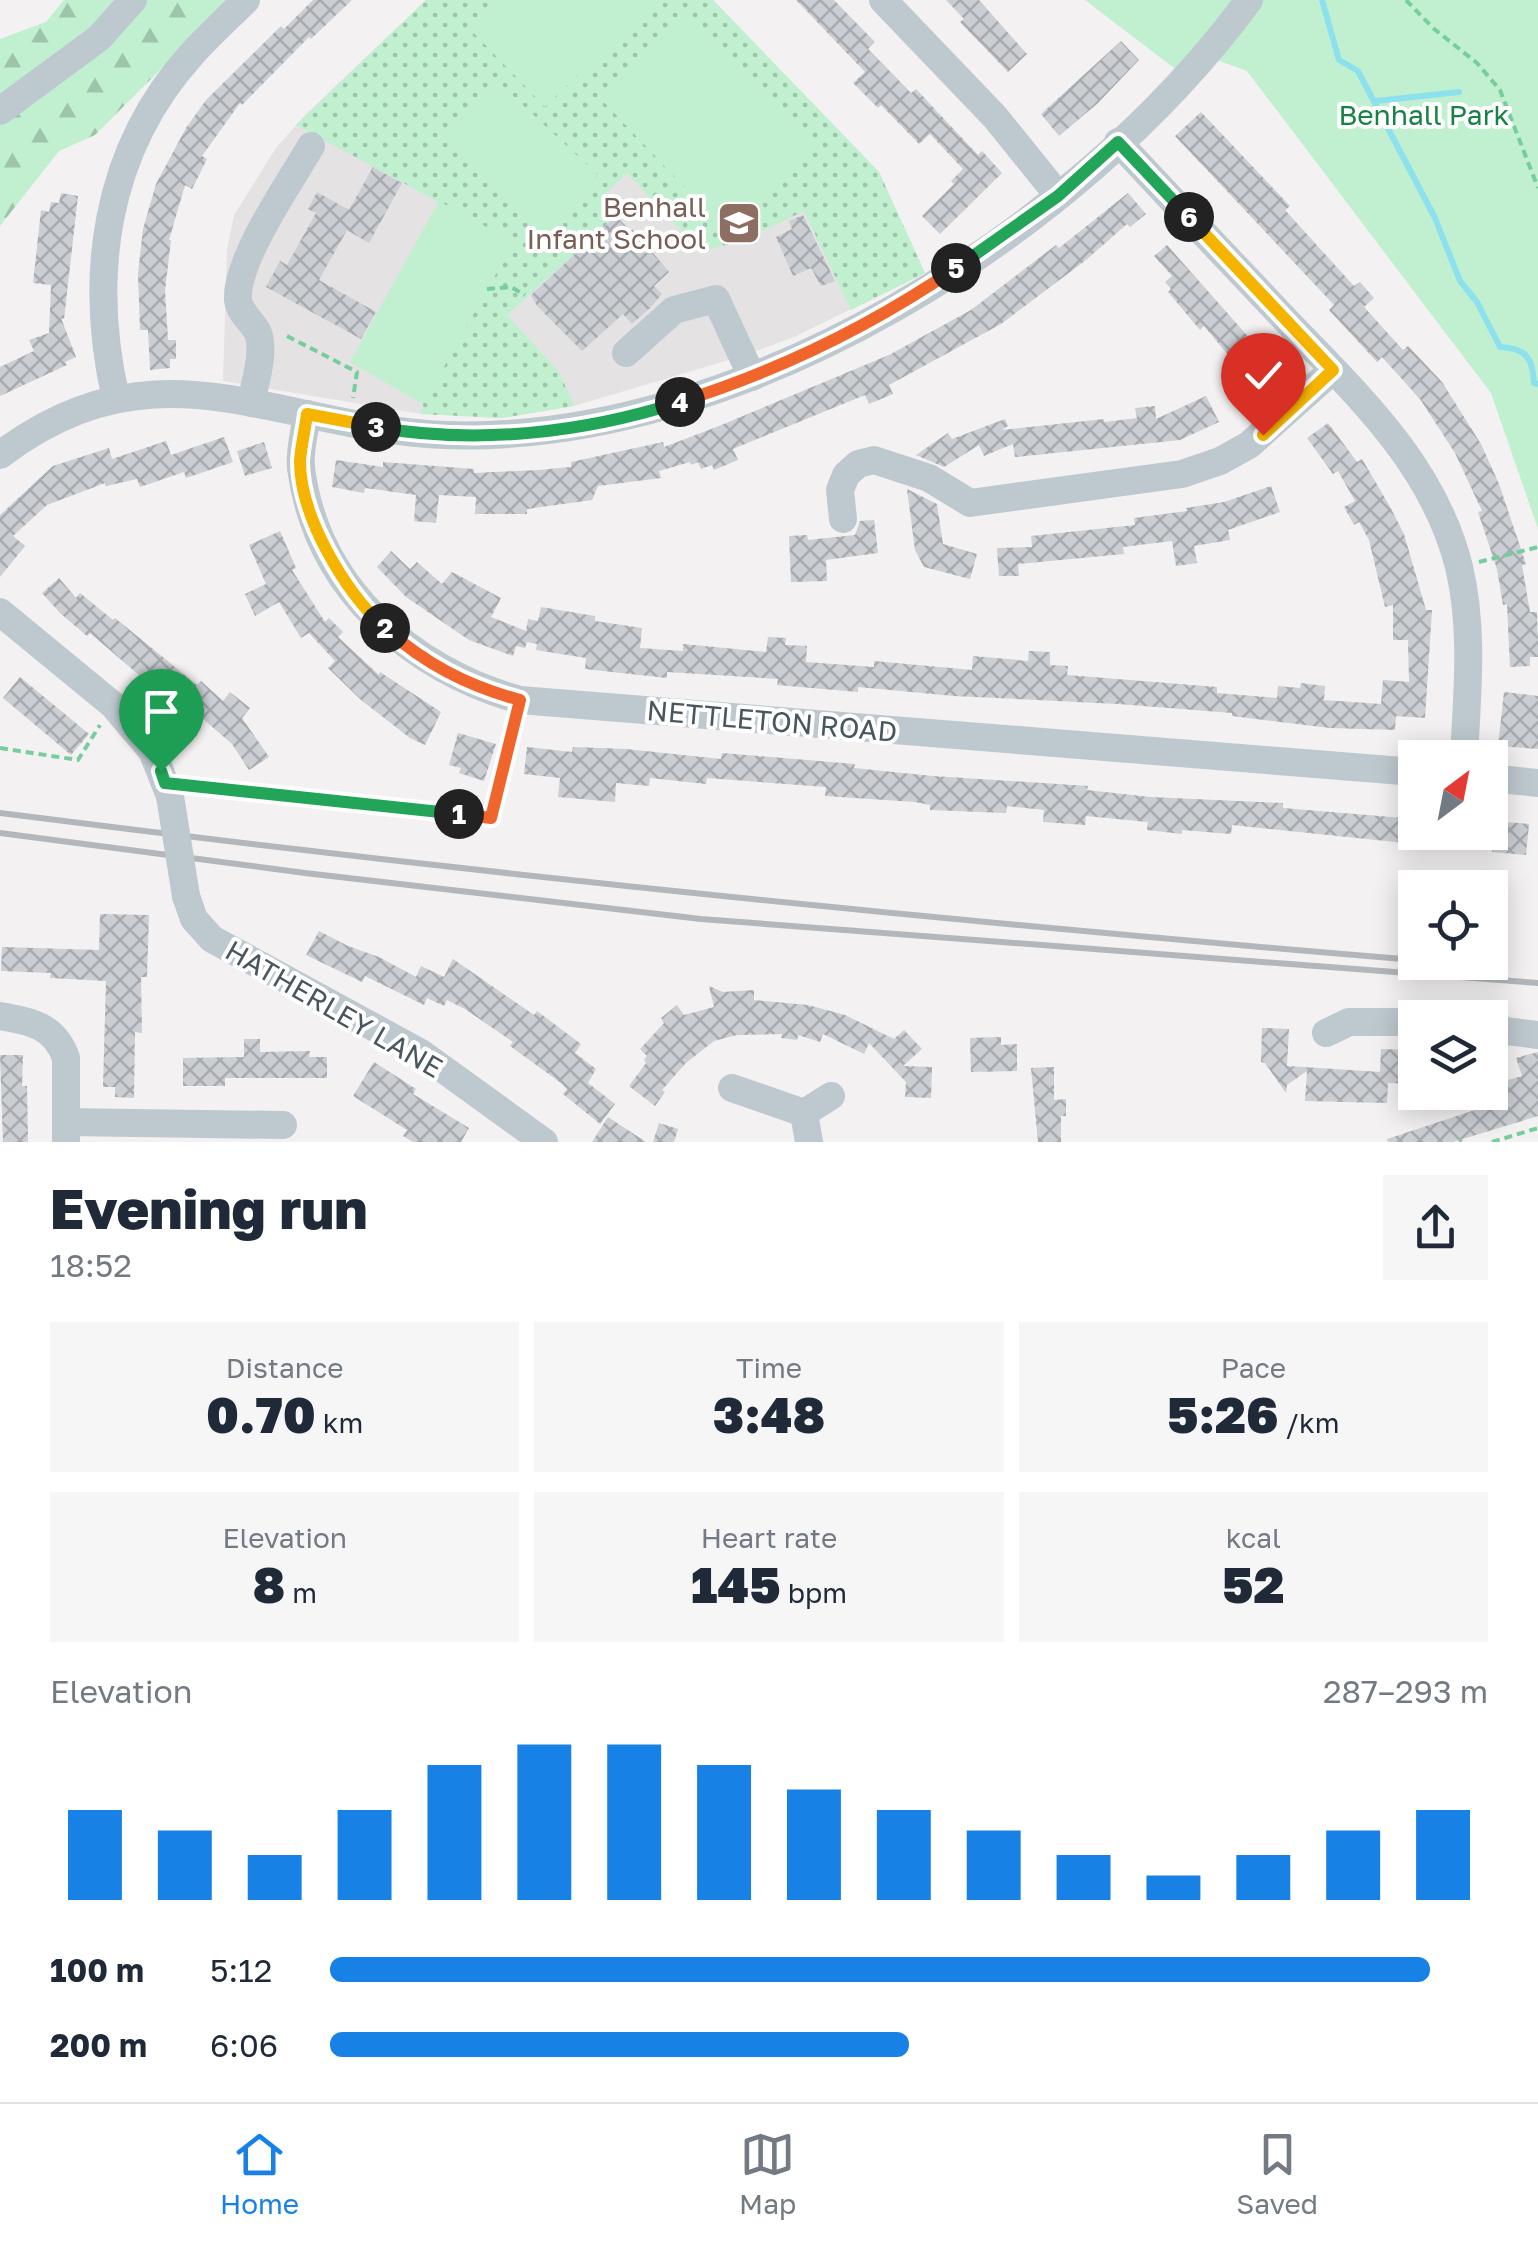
<!DOCTYPE html>
<meta charset="utf-8">
<style>
body{margin:0;font-family:"Golos Text",sans-serif;background:#f6f6f7;color:#1f2937;height:100vh;display:flex;flex-direction:column;font-size:38px;white-space:nowrap}
*{box-sizing:border-box;margin:0}
p{font-size:32px;color:#747a83}
.icon{flex:none;width:55px;height:55px;fill:none;stroke:currentColor;stroke-width:2;stroke-linecap:round;stroke-linejoin:round}
.map{position:relative;height:1142px;overflow:hidden}
.side{display:flex;flex-direction:column;background:#fff;flex:1}
.side>*{flex:none}
.needle{width:65px;rotate:32deg}
.tools{position:absolute;left:1398px;top:740px;display:grid;gap:20px}
.tools a{display:grid;place-items:center;width:110px;height:110px;border-radius:0px;background:#fff;box-shadow:0 5px 25px #0003;font-size:50px}
.pin{position:absolute;display:grid;place-items:center;width:85px;height:85px;color:#fff;margin:-102px -42px;border-radius:50% 50% 50% 0;rotate:-45deg;box-shadow:0 0 10px #0007}
.pin .icon{rotate:45deg}
.km{position:absolute;width:50px;height:50px;margin:-25px;border-radius:50%;background:#222;color:#fff;font-size:28px;line-height:50px;text-align:center}
.round{display:grid;place-items:center;flex:none;width:105px;height:105px;border-radius:0px;background:#f6f6f7}
.summary{display:flex;align-items:center;justify-content:space-between;height:170px;padding:0 50px}
h1{font-size:55px;font-weight:800;line-height:75px}
.figures{display:grid;grid-template-columns:repeat(3,1fr);gap:15px;height:170px;padding:10px 50px}
.figures div{display:grid;align-content:center;border-radius:0px;background:#f6f6f7;text-align:center}
.figures b{font-size:50px;font-weight:800}
.figures small{font-size:28px;font-weight:400}
.figures p{font-size:28px}
.chart{height:280px;padding:20px 50px}
.chart p{display:flex;justify-content:space-between}
.chart svg{width:100%;height:180px;margin-top:10px;stroke:#1881e6;stroke-width:6}
ul{padding:0 50px;list-style:none;font-size:32px}
li{display:grid;grid-template-columns:160px 120px 1fr;align-items:center;height:75px}
li i{height:25px;border-radius:12px;background:#1881e6}
.tabs{display:flex;justify-content:space-around;align-items:center;height:140px;border-top:2px solid #e0e1e3;background:#fff;font-size:28px;color:#747a83}
.tabs a{display:grid;justify-items:center;gap:5px}
.tabs .selected{color:#1881e6}
.map>svg:first-child{display:block}
</style>
<div class="map">
<svg width="1538" height="1142" viewBox="0 0 1538 1142">
<defs>
<pattern id="grass-dots" width="8" height="8" patternUnits="userSpaceOnUse" patternTransform="scale(2.5)"><rect width="8" height="8" fill="#c0f0cf"/><path d="M2 2h.1M6 6h.1" fill="none" stroke="#9ec5ab" stroke-width="1.8" stroke-linecap="round"/></pattern>
<pattern id="forest-firs" width="22" height="20" patternUnits="userSpaceOnUse" patternTransform="scale(2.5)"><rect width="22" height="20" fill="#c0f0cf"/><path d="M5 1l3.5 6h-7zM16 11l3.5 6h-7z" fill="#9ec5ab"/></pattern>
<pattern id="building-cross-hatch" width="8" height="8" patternUnits="userSpaceOnUse" patternTransform="scale(2.5)"><rect width="8" height="8" fill="#cbced3"/><path d="M0 0l8 8M0 8l8-8" fill="none" stroke="#a7aaae"/></pattern>
</defs>
<rect width="100%" height="100%" fill="#f3f1f1"/>
<path fill="#e4e2e3" d="M 426,0 L 713,0 L 879,172 L 925,273 L 794,337 L 742,356 L 574,406 L 502,418 L 421,414 L 223,381 L 227,249 L 234,215 L 276,148 L 305,115 Z"/>
<path fill="url(#grass-dots)" d="M 426,0 L 713,0 L 879,172 L 925,273 L 851,310 L 804,211 L 742,241 L 701,251 L 627,173 L 601,198 L 616,216 L 507,315 L 559,372 L 574,406 L 502,418 L 421,414 L 423,404 L 513,242 L 296,125 Z"/>
<path fill="url(#forest-firs)" d="M 64,0 L 230,0 L 95,135 L 59,151 L 0,226 L 0,39 L 46,22 Z"/>
<g fill="#c0f0cf">
<path d="M 495,0 L 655,0 L 545,107 L 467,26 Z"/>
<path d="M 1085,0 L 1538,0 L 1538,529 L 1491,393 L 1247,71 L 1206,56 L 1187,78 Z"/>
<path d="M 688,12 L 814,145 L 725,230 L 599,97 Z"/>
<path d="M 496,80 L 598,175 L 546,232 L 443,136 Z"/>
<path d="M 439,201 L 514,242 L 423,404 L 350,362 Z"/>
</g>
<g fill="none" stroke-linecap="round" stroke-linejoin="round">
<g stroke="#8de0ed" stroke-width="6">
<path d="M 1322,0 L 1339,60 L 1358,71 L 1435,218 L 1460,281 L 1477,302 L 1500,347 C 1526,348 1533,358 1534,383 L 1538,384"/>
<path d="M 1376,101 L 1459,92"/>
</g>
</g>
<g fill="url(#building-cross-hatch)">
<path d="M 313,0 L 352,0 L 311,39 L 309,37 L 242,105 L 240,103 L 202,156 L 207,159 L 192,189 L 185,185 L 169,240 L 171,240 L 165,290 L 168,340 L 176,340 L 176,359 L 170,359 L 170,368 L 150,370 L 148,330 L 140,330 L 138,273 L 143,229 L 156,184 L 186,128 L 206,100 L 281,26 L 284,29 Z"/>
<path d="M 796,0 L 834,0 L 875,42 L 868,49 L 911,93 L 916,89 L 978,155 L 982,151 L 1002,173 L 940,234 L 922,216 L 954,184 L 951,181 L 963,169 L 930,134 L 919,144 L 881,105 L 878,108 L 853,83 L 865,72 Z"/>
<path d="M 946,0 L 979,0 L 1027,54 L 1008,72 L 960,22 L 964,19 Z"/>
<path d="M 1121,41 L 1139,60 L 1097,104 L 1059,136 L 1041,114 Z"/>
<path d="M 1201,112 L 1290,206 L 1285,210 L 1354,286 L 1360,282 L 1374,298 L 1364,307 L 1403,350 L 1408,346 L 1442,382 L 1481,444 L 1499,484 L 1526,564 L 1522,565 L 1530,612 L 1537,612 L 1538,643 L 1538,657 L 1530,657 L 1530,666 L 1510,667 L 1507,604 L 1503,605 L 1497,569 L 1478,512 L 1482,511 L 1455,453 L 1420,399 L 1382,357 L 1377,362 L 1329,310 L 1334,305 L 1175,136 Z"/>
<path d="M 373,167 L 402,183 L 369,243 L 347,230 L 319,280 L 376,312 L 361,339 L 266,287 L 280,261 L 287,265 L 316,213 L 308,209 L 317,192 L 349,210 Z"/>
<path d="M 61,193 L 78,196 L 64,319 L 61,318 L 76,357 L 65,362 L 67,365 L 0,396 L 0,367 L 34,351 L 29,340 L 49,333 L 51,285 L 33,283 L 41,210 L 49,212 L 51,202 L 59,203 Z"/>
<path d="M 1128,193 L 1146,214 L 1130,227 L 1127,224 L 1086,260 L 1001,324 L 889,385 L 893,394 L 869,404 L 865,395 L 762,437 L 733,449 L 738,460 L 714,470 L 712,465 L 701,469 L 698,462 L 691,465 L 690,462 L 659,471 L 661,478 L 598,486 L 592,500 L 527,509 L 527,514 L 475,514 L 476,497 L 439,495 L 436,523 L 414,521 L 416,495 L 365,488 L 364,493 L 332,487 L 336,460 L 383,467 L 383,462 L 474,469 L 474,473 L 538,470 L 571,467 L 571,462 L 663,442 L 664,447 L 719,426 L 889,355 L 971,310 L 1056,245 L 1059,248 Z"/>
<path d="M 803,215 L 835,281 L 821,286 L 811,268 L 793,276 L 776,237 L 792,229 L 789,221 Z"/>
<path d="M 616,216 L 631,231 L 633,229 L 669,272 L 654,286 L 662,294 L 650,308 L 632,324 L 623,314 L 582,351 L 537,306 L 531,295 Z"/>
<path d="M 1167,245 L 1276,368 L 1255,387 L 1204,326 L 1200,330 L 1168,292 L 1171,289 L 1165,282 L 1172,276 L 1154,256 Z"/>
<path d="M 1206,396 L 1219,422 L 1180,440 L 1015,457 L 1013,444 L 984,456 L 979,445 L 944,467 L 916,455 L 948,433 L 952,439 L 1005,419 L 1008,426 L 1002,430 L 1104,419 L 1104,422 L 1137,418 L 1135,408 L 1155,406 L 1156,419 Z"/>
<path d="M 1328,423 L 1357,462 L 1362,459 L 1389,505 L 1404,534 L 1426,610 L 1432,610 L 1425,718 L 1396,716 L 1395,730 L 1330,728 L 1232,716 L 1232,713 L 1118,704 L 954,696 L 858,687 L 858,692 L 777,685 L 778,679 L 667,672 L 667,678 L 585,669 L 586,658 L 536,650 L 537,644 L 527,642 L 525,648 L 516,646 L 513,656 L 469,640 L 406,597 L 377,567 L 391,551 L 410,569 L 417,562 L 442,584 L 452,572 L 501,598 L 491,617 L 526,631 L 528,619 L 538,621 L 541,607 L 595,616 L 595,621 L 642,628 L 640,648 L 683,651 L 683,644 L 766,652 L 768,637 L 786,638 L 785,645 L 807,646 L 806,662 L 874,667 L 874,661 L 972,670 L 973,656 L 1028,661 L 1029,651 L 1050,652 L 1050,665 L 1068,666 L 1067,675 L 1217,687 L 1217,693 L 1277,698 L 1278,686 L 1300,688 L 1301,683 L 1325,686 L 1324,700 L 1381,704 L 1383,680 L 1409,682 L 1408,640 L 1393,640 L 1393,605 L 1385,607 L 1369,540 L 1359,522 L 1354,525 L 1344,507 L 1355,501 L 1338,471 L 1333,474 L 1307,438 Z"/>
<path d="M 224,437 L 233,462 L 186,478 L 184,472 L 140,487 L 137,479 L 106,486 L 105,483 L 47,505 L 13,536 L 25,546 L 0,577 L 0,515 L 53,466 L 109,448 L 112,459 L 166,441 L 171,455 Z"/>
<path d="M 264,442 L 272,468 L 245,476 L 237,451 Z"/>
<path d="M 1271,486 L 1280,512 L 1228,530 L 1230,540 L 1194,546 L 1197,563 L 1176,566 L 1172,541 L 1123,547 L 1124,554 L 1018,564 L 1019,576 L 999,576 L 997,548 L 1032,547 L 1031,536 L 1135,525 L 1134,518 L 1187,511 L 1186,508 L 1224,502 Z"/>
<path d="M 907,489 L 937,504 L 943,544 L 977,554 L 970,579 L 924,567 L 915,550 Z"/>
<path d="M 874,520 L 878,553 L 826,560 L 827,581 L 791,582 L 789,536 L 807,535 L 808,540 L 855,535 L 860,521 Z"/>
<path d="M 280,531 L 296,568 L 292,570 L 325,622 L 329,618 L 343,632 L 338,637 L 379,675 L 380,672 L 441,712 L 425,745 L 410,738 L 361,700 L 328,668 L 335,661 L 309,633 L 301,638 L 279,602 L 255,616 L 245,594 L 266,584 L 249,545 Z"/>
<path d="M 59,578 L 76,598 L 80,593 L 113,620 L 115,618 L 197,685 L 201,681 L 223,701 L 230,692 L 250,708 L 242,718 L 269,757 L 249,770 L 232,744 L 174,694 L 168,700 L 90,633 L 87,636 L 60,613 L 42,593 Z"/>
<path d="M 20,677 L 89,734 L 71,755 L 3,698 Z"/>
<path d="M 1504,692 L 1538,696 L 1538,749 L 1498,746 Z"/>
<path d="M 458,733 L 496,744 L 484,781 L 459,773 L 461,768 L 449,765 Z"/>
<path d="M 527,747 L 572,752 L 573,747 L 626,749 L 721,759 L 722,753 L 855,764 L 854,768 L 933,776 L 1088,786 L 1087,790 L 1150,797 L 1283,803 L 1283,808 L 1415,819 L 1415,844 L 1232,825 L 1231,834 L 1182,830 L 1182,834 L 1147,830 L 1148,822 L 1086,816 L 1085,825 L 1043,822 L 1044,810 L 1007,806 L 1006,813 L 930,810 L 930,805 L 915,802 L 825,796 L 826,787 L 707,778 L 706,784 L 650,778 L 649,786 L 616,783 L 615,802 L 558,797 L 560,778 L 524,774 Z"/>
<path d="M 1495,821 L 1529,824 L 1526,855 L 1492,852 Z"/>
<path d="M 100,914 L 149,915 L 147,977 L 141,977 L 142,1033 L 135,1032 L 134,1098 L 115,1097 L 115,1087 L 103,1087 L 106,981 L 50,978 L 51,973 L 1,971 L 2,947 L 99,950 Z"/>
<path d="M 319,931 L 348,946 L 379,957 L 416,977 L 421,966 L 444,977 L 453,959 L 534,1015 L 537,1011 L 581,1044 L 575,1053 L 596,1069 L 588,1083 L 615,1104 L 600,1124 L 563,1094 L 567,1089 L 561,1083 L 510,1046 L 513,1042 L 465,1009 L 447,1000 L 444,1006 L 427,998 L 424,1005 L 365,976 L 362,982 L 306,955 Z"/>
<path d="M 709,986 L 723,992 L 754,990 L 754,1000 L 808,1005 L 845,1015 L 894,1039 L 904,1030 L 922,1049 L 903,1066 L 932,1067 L 931,1098 L 905,1097 L 906,1082 L 869,1043 L 864,1054 L 823,1034 L 820,1042 L 798,1035 L 797,1040 L 781,1038 L 782,1034 L 737,1035 L 714,1041 L 686,1063 L 662,1090 L 665,1092 L 655,1106 L 629,1086 L 646,1063 L 644,1060 L 647,1056 L 640,1049 L 664,1023 L 661,1018 L 677,1005 L 684,1015 L 714,1007 Z"/>
<path d="M 1262,1028 L 1289,1029 L 1287,1066 L 1380,1072 L 1381,1049 L 1415,1050 L 1415,1084 L 1388,1083 L 1387,1103 L 1305,1101 L 1307,1071 L 1287,1085 L 1286,1093 L 1265,1063 L 1261,1062 Z"/>
<path d="M 1001,1037 L 1001,1045 L 1017,1044 L 1017,1071 L 971,1072 L 970,1038 Z"/>
<path d="M 244,1039 L 260,1039 L 260,1052 L 310,1051 L 309,1057 L 327,1057 L 327,1078 L 225,1078 L 225,1086 L 183,1086 L 183,1058 L 244,1057 Z"/>
<path d="M 1538,1052 L 1538,1116 L 1453,1142 L 1388,1142 L 1387,1139 L 1478,1109 L 1474,1097 L 1503,1088 L 1501,1082 L 1522,1076 L 1516,1058 Z"/>
<path d="M 0,1055 L 23,1055 L 22,1086 L 27,1086 L 28,1142 L 3,1142 Z"/>
<path d="M 374,1062 L 416,1089 L 413,1094 L 469,1128 L 461,1142 L 413,1142 L 403,1136 L 407,1130 L 353,1096 Z"/>
<path d="M 1054,1067 L 1054,1100 L 1066,1099 L 1066,1116 L 1061,1116 L 1061,1142 L 1038,1142 L 1031,1068 Z"/>
<path d="M 608,1117 L 646,1142 L 592,1142 Z"/>
<path d="M 659,1123 L 678,1129 L 674,1142 L 653,1142 Z"/>
</g>
<g fill="none" stroke-linecap="round" stroke-linejoin="round">
<g stroke="#77ce9d" stroke-width="4" stroke-dasharray="8 5" stroke-linecap="butt">
<path d="M 1406,0 L 1433,28 L 1477,63 L 1500,90 L 1538,188"/>
<path d="M 487,289 L 511,287 L 525,295"/>
<path d="M 287,336 L 357,372 L 353,398"/>
<path d="M 1479,562 L 1538,547"/>
<path d="M 0,748 L 78,760 L 100,725"/>
<path d="M 190,786 L 491,818 L 514,723"/>
<path d="M 1460,1140 L 1461,1142"/>
<path d="M 1492,1142 L 1538,1128"/>
</g>
<g stroke="#bec9cf" stroke-width="28">
<path d="M 883,0 L 995,117 L 1058,195"/>
<path d="M 0,111 L 99,38 L 133,0"/>
<path d="M 1118,142 C 1172,200 1226,257 1281,315 C 1353,391 1433,462 1459,567 C 1474,630 1467,694 1464,758"/>
<path d="M 626,353 L 674,310 L 716,299 L 752,377"/>
<path d="M 116,399 C 88,277 104,151 192,54 C 209,35 228,18 246,0"/>
<path d="M 251,403 C 255,382 265,353 258,333 C 253,322 240,314 238,300 C 235,261 290,182 311,146"/>
<path d="M 307,414 C 305,431 299,451 301,468 C 316,586 410,670 520,700 L 1415,772"/>
<path d="M 0,455 C 158,335 276,428 444,435 C 739,446 1079,232 1249,0"/>
<path d="M 843,519 L 840,490 L 846,475 L 858,464 L 874,460 L 929,478 L 970,503 L 1182,474 L 1220,461 L 1249,445 L 1333,370"/>
<path d="M 0,612 L 113,705 L 152,751 L 170,796"/>
<path d="M 1490,778 L 1538,783"/>
<path d="M 186,896 L 194,919 L 212,939 L 421,1053 L 544,1142"/>
<path d="M 0,1016 C 31,1021 55,1026 66,1058 L 66,1142"/>
<path d="M 1490,1029 L 1538,1035"/>
<path d="M 1326,1033 L 1349,1022 L 1415,1022"/>
<path d="M 732,1088 L 804,1113 L 831,1096"/>
<path d="M 804,1113 L 809,1142"/>
<path d="M 66,1122 L 283,1125"/>
</g>
<g stroke="#b3b6bb" stroke-width="6">
<path d="M 0,813 C 471,873 942,921 1415,960"/>
<path d="M 0,833 L 305,873 L 701,919 L 1538,983"/>
</g>
<path stroke="#bec9cf" stroke-width="28" d="M 170,796 L 186,896"/>
</g>
<g fill="none" stroke-linecap="round" stroke-linejoin="round">
<g stroke="#fff" stroke-width="20">
<path id="split-1" d="M 161,771 L 165,783 L 459,814"/>
</g>
<g stroke="#fff" stroke-width="20">
<path id="split-2" d="M 385,628 C 425,664 468,686 520,700 L 491,818 L 459,814"/>
</g>
<g stroke="#fff" stroke-width="20">
<path id="split-3" d="M 376,427 L 307,414 C 305,430 301,446 300,461 C 300,517 345,592 385,628"/>
</g>
<g stroke="#fff" stroke-width="20">
<path id="split-4" d="M 376,427 C 476,445 583,433 680,402"/>
</g>
<g stroke="#fff" stroke-width="20">
<path id="split-5" d="M 680,402 C 778,371 871,326 956,268"/>
</g>
<g stroke="#fff" stroke-width="20">
<path id="split-6" d="M 956,268 L 1058,196 L 1118,142 L 1189,217"/>
</g>
<g stroke="#fff" stroke-width="20">
<path id="split-7" d="M 1189,217 L 1333,370 L 1263,435"/>
</g>
<use href="#split-1" stroke="#22a559" stroke-width="12"/>
<use href="#split-2" stroke="#f0652b" stroke-width="12"/>
<use href="#split-3" stroke="#f5b400" stroke-width="12"/>
<use href="#split-4" stroke="#22a559" stroke-width="12"/>
<use href="#split-5" stroke="#f0652b" stroke-width="12"/>
<use href="#split-6" stroke="#22a559" stroke-width="12"/>
<use href="#split-7" stroke="#f5b400" stroke-width="12"/>
</g>
<defs>
<g id="school-square" transform="scale(2.25)"><rect x="-9" y="-9" width="18" height="18" rx="4" fill="#8d6e63" stroke="#fff"/><path d="M0-5L7-2L0 1L-7-2ZM-4 1L0 2.5L4 1V4Q0 6-4 4Z" fill="#fff"/></g>
</defs>
<g fill-rule="evenodd">
<use href="#school-square" x="739" y="223"/>
</g>
<g text-anchor="middle" stroke-width="8" stroke-linejoin="round" paint-order="stroke">
<g font-size="28" fill="#178244" stroke="#fff">
<text x="1424" y="125">Benhall Park</text>
</g>
<g font-size="28" fill="#785e54" stroke="#fff" text-anchor="end">
<text x="706" y="217">Benhall<tspan x="706" dy="32">Infant School</tspan></text>
</g>
<g font-size="28" fill="#48565e" stroke="#fff">
<text transform="translate(772 721) rotate(5)" y="10">NETTLETON ROAD</text>
<text transform="translate(334 1009) rotate(30)" y="10">HATHERLEY LANE</text>
</g>
</g>
</svg>
<div class="tools">
<a><svg class="needle" viewBox="-14 -14 28 28"><path d="M0-13l5 13h-10z" fill="#e53935"/><path d="M0 13l5-13h-10z" fill="#747a83"/></svg></a>
<a><svg class="icon" aria-label="locate" viewBox="0 0 24 24"><circle cx="12" cy="12" r="6"/><path d="M12 2v4M12 18v4M2 12h4M18 12h4"/></svg></a>
<a><svg class="icon" aria-label="layers" viewBox="0 0 24 24"><path d="M12 4l9 5-9 5-9-5zM3 14l9 5 9-5"/></svg></a>
</div>
<div class="pin" style="left:161px;top:771px;background:#1e9e55"><svg class="icon" aria-label="arrive" viewBox="0 0 24 24"><path d="M6 21V4h12l-3 4 3 4H6"/></svg></div>
<div class="pin" style="left:1263px;top:435px;background:#d93025"><svg class="icon" aria-label="check" viewBox="0 0 24 24"><path d="M5 12l5 5 9-10"/></svg></div>
<b class="km" style="left:459px;top:814px">1</b>
<b class="km" style="left:385px;top:628px">2</b>
<b class="km" style="left:376px;top:427px">3</b>
<b class="km" style="left:680px;top:402px">4</b>
<b class="km" style="left:956px;top:268px">5</b>
<b class="km" style="left:1189px;top:217px">6</b>
</div>
<section class="side">
<div class="summary"><div><h1>Evening run</h1><p>18:52</p></div><a class="round"><svg class="icon" aria-label="share" viewBox="0 0 24 24"><path d="M12 15V3M7 8l5-5 5 5M5 13v7h14v-7"/></svg></a></div>
<div class="figures">
<div><p>Distance</p><b>0.70<small> km</small></b></div>
<div><p>Time</p><b>3:48</b></div>
<div><p>Pace</p><b>5:26<small> /km</small></b></div>
</div>
<div class="figures">
<div><p>Elevation</p><b>8<small> m</small></b></div>
<div><p>Heart rate</p><b>145<small> bpm</small></b></div>
<div><p>kcal</p><b>52</b></div>
</div>
<div class="chart"><p><span>Elevation</span>287–293 m</p>
<svg viewBox="0 0 160 44" preserveAspectRatio="none"><path d="M5 44V22M15 44V27M25 44V33M35 44V22M45 44V11M55 44V6M65 44V6M75 44V11M85 44V17M95 44V22M105 44V27M115 44V33M125 44V38M135 44V33M145 44V27M155 44V22"/></svg>
</div>
<ul>
<li><b>100 m</b>5:12<i style="width:95%"></i></li>
<li><b>200 m</b>6:06<i style="width:50%"></i></li>
</ul>
</section>
<nav class="tabs">
<a class="selected"><svg class="icon" aria-label="home" viewBox="0 0 24 24"><path d="M3 11l9-7 9 7M6 9v11h12V9"/></svg>Home</a>
<a><svg class="icon" aria-label="map" viewBox="0 0 24 24"><path d="M3 6l6-2 6 2 6-2v14l-6 2-6-2-6 2zM9 4v14M15 6v14"/></svg>Map</a>
<a><svg class="icon" aria-label="saved" viewBox="0 0 24 24"><path d="M7 4h10v16l-5-4-5 4z"/></svg>Saved</a>
</nav>
